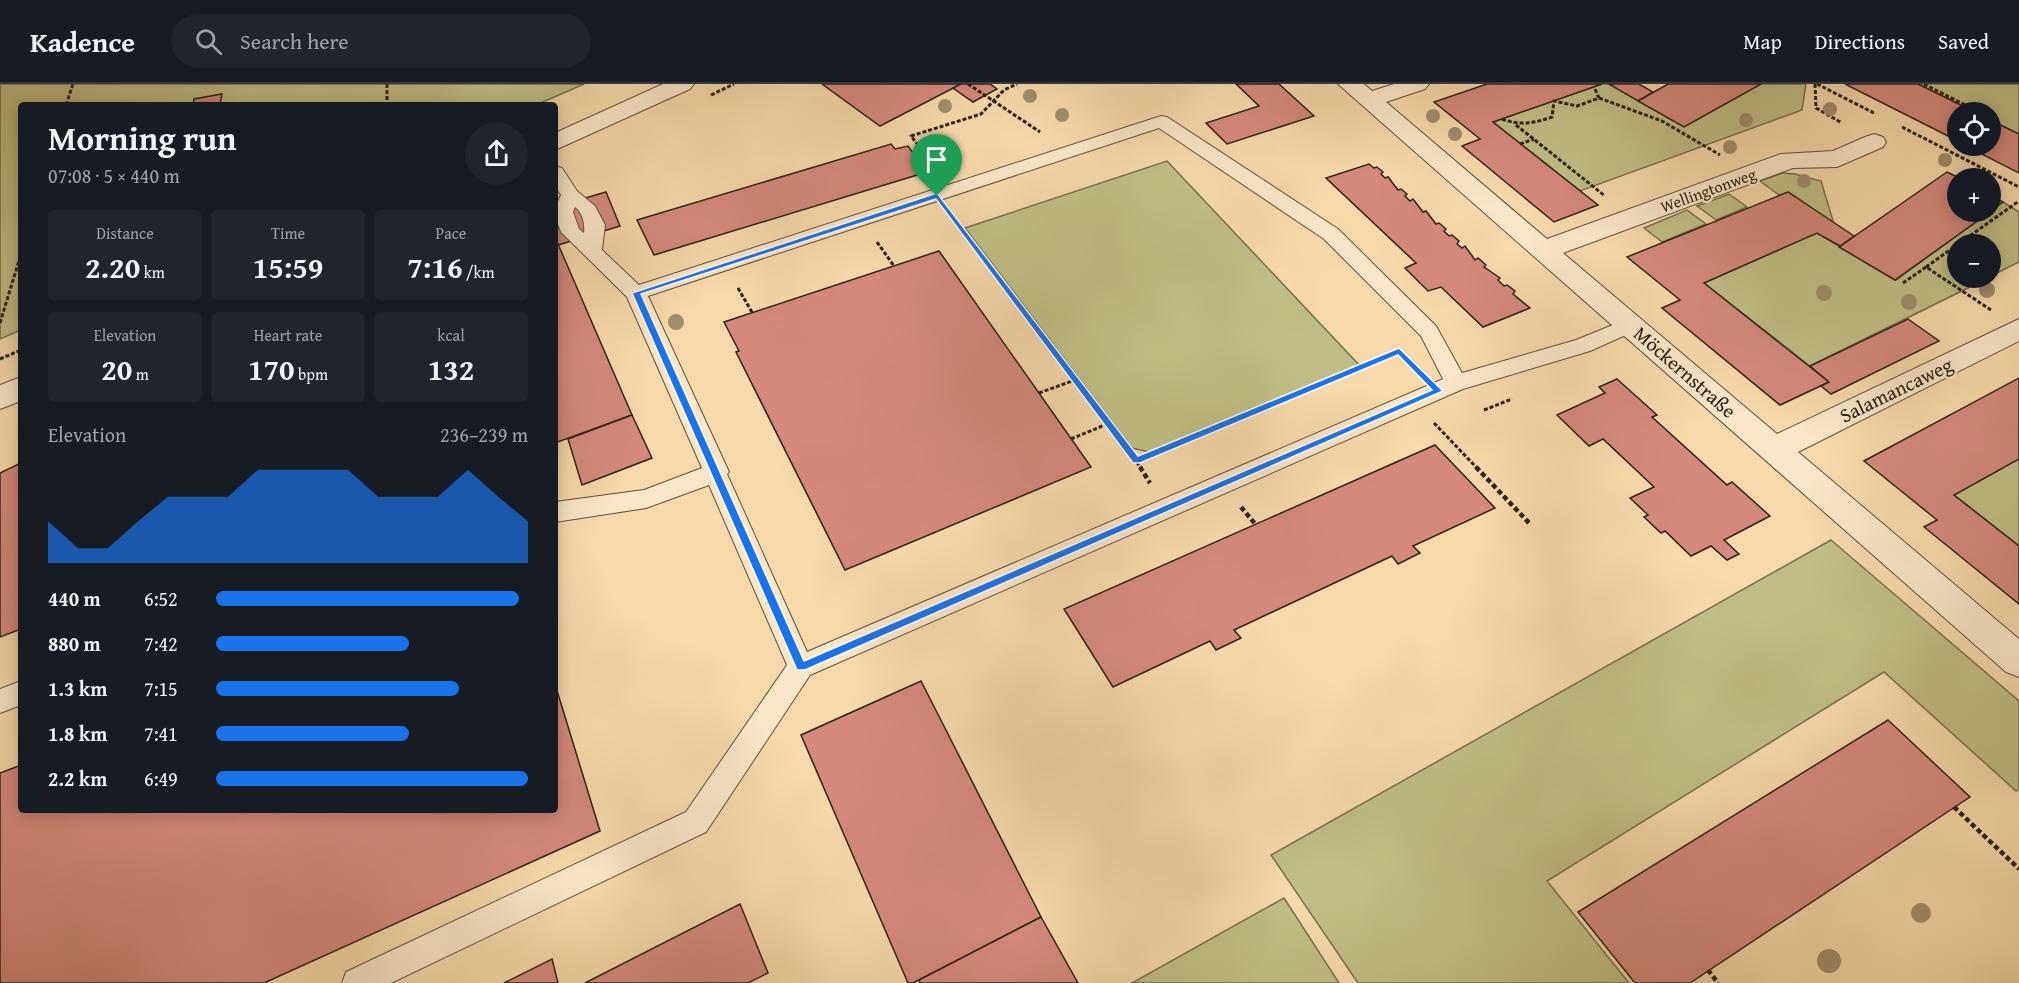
<!DOCTYPE html>
<meta charset="utf-8">
<style>
body{margin:0;font-family:"Gentium Book Plus",serif;background:#20242c;color:#f1f3f6;height:100vh;display:flex;flex-direction:column;font-size:22px;white-space:nowrap}
*{box-sizing:border-box;margin:0}
p{font-size:20px;color:#9ea1a6}
.icon{flex:none;width:33px;height:33px;fill:none;stroke:currentColor;stroke-width:2;stroke-linecap:round;stroke-linejoin:round}
.map{position:relative;flex:1;overflow:hidden}
.panel{position:absolute;left:18px;top:18px;width:540px;height:711px;display:flex;flex-direction:column;background:#171b24;border-radius:6px;box-shadow:0 3px 15px #0003}
.panel>*{flex:none}
.fabs{position:absolute;left:1947px;top:18px;display:grid;gap:12px}
.fabs a{display:grid;place-items:center;width:54px;height:54px;border-radius:50%;background:#171b24;box-shadow:0 3px 15px #0003;font-size:30px}
.pin{position:absolute;display:grid;place-items:center;width:51px;height:51px;color:#fff;margin:-62px -26px;border-radius:50% 50% 50% 0;rotate:-45deg;box-shadow:0 0 6px #0007}
.pin .icon{rotate:45deg}
.round{display:grid;place-items:center;flex:none;width:63px;height:63px;border-radius:32px;background:#20242c}
.overview{display:flex;align-items:center;justify-content:space-between;height:102px;padding:0 30px}
h1{font-size:33px;font-weight:700;line-height:45px}
.stats{display:grid;grid-template-columns:repeat(3,1fr);gap:9px;height:102px;padding:6px 30px}
.stats div{display:grid;align-content:center;border-radius:6px;background:#20242c;text-align:center}
.stats b{font-size:30px;font-weight:700}
.stats small{font-size:16px;font-weight:400}
.stats p{font-size:16px}
.chart{height:168px;padding:12px 30px}
.chart p{display:flex;justify-content:space-between}
.chart svg{width:100%;height:108px;margin-top:6px;fill:#1a73e8;opacity:.7}
ul{padding:0 30px;list-style:none;font-size:20px}
li{display:grid;grid-template-columns:96px 72px 1fr;align-items:center;height:45px}
li i{height:15px;border-radius:8px;background:#1a73e8}
header{display:flex;align-items:center;gap:36px;box-sizing:border-box;height:84px;padding:0 30px;background:#171b24;border-bottom:2px solid #363941}
header strong{font-size:28px}
nav{display:flex;gap:33px;margin-inline-start:auto;font-size:21px}
.search{width:420px;height:54px;background:#20242c;display:flex;align-items:center;gap:15px;box-sizing:border-box;padding:0 21px;border-radius:33px;color:#9ea1a6;font-size:22px}
.map>svg:first-child{display:block}
</style>
<header>
<strong>Kadence</strong>
<div class="search"><svg class="icon" aria-label="search" viewBox="0 0 24 24"><circle cx="10" cy="10" r="6"/><path d="M15 15l6 6"/></svg>Search here</div>
<nav><a>Map</a><a>Directions</a><a>Saved</a></nav>
</header>
<div class="map">
<svg width="2019" height="899" viewBox="0 0 2019 899">
<rect width="100%" height="100%" fill="#f7d9ab"/>
<filter id="stains"><feTurbulence type="fractalNoise" baseFrequency=".00333" numOctaves="4"/><feColorMatrix values="0 0 0 0 .2 0 0 0 0 .09 0 0 0 0 .02 0 0 0 .5 -.17"/></filter>
<radialGradient id="worn" r=".72"><stop offset=".6" stop-color="#630" stop-opacity="0"/><stop offset="1" stop-color="#630" stop-opacity=".3"/></radialGradient>
<g fill="#c0be86" stroke="#76704e" stroke-width="1.5">
<path d="M 0,0 L 584,0 L 536,21 L 21,21 L 21,246 L 0,255 Z"/>
<path d="M 1602,0 L 1609,0 L 1684,43 L 1761,0 L 1806,0 L 1802,26 L 1580,107 L 1493,38 Z"/>
<path d="M 1918,0 L 2019,0 L 2019,50 L 1991,36 L 1990,28 L 1975,28 Z"/>
<path d="M 1167,77 L 1361,283 L 1149,368 L 1132,364 L 965,144 Z"/>
<path d="M 1783,89 L 1795,90 L 1821,97 L 1834,140 L 1789,108 L 1779,111 L 1760,97 Z"/>
<path d="M 1729,110 L 1747,123 L 1716,136 L 1697,122 Z"/>
<path d="M 2003,118 L 2019,128 L 2019,178 L 1991,192 L 1990,160 L 1958,160 L 1958,194 L 1988,194 L 1810,282 L 1704,199 L 1817,149 L 1896,196 Z"/>
<path d="M 1687,126 L 1706,140 L 1662,158 L 1644,144 Z"/>
<path d="M 2019,375 L 2019,462 L 1954,411 Z"/>
<path d="M 1831,456 L 2019,617 L 2019,705 L 2016,707 L 1884,588 L 1547,797 L 1629,899 L 1358,899 L 1271,771 Z"/>
<path d="M 1284,814 L 1339,899 L 1132,899 Z"/>
</g>
<g fill="#d5897c" stroke="#2b2117" stroke-width="1.5">
<path d="M 822,0 L 961,0 L 880,42 Z"/>
<path d="M 961,0 L 990,0 L 997,5 L 973,18 L 953,4 Z"/>
<path d="M 1236,0 L 1279,0 L 1314,32 L 1227,60 L 1206,39 L 1259,22 Z"/>
<path d="M 1487,0 L 1602,0 L 1493,38 L 1598,121 L 1554,138 L 1462,62 L 1480,55 L 1434,18 Z"/>
<path d="M 1609,0 L 1639,0 L 1653,8 L 1638,17 Z"/>
<path d="M 1668,0 L 1761,0 L 1684,43 L 1638,17 Z"/>
<path d="M 1845,0 L 1918,0 L 1975,28 L 1958,28 L 1958,57 Z"/>
<path d="M 222,10 L 220,21 L 193,21 L 194,15 Z"/>
<path d="M 1990,36 L 2019,50 L 2019,89 L 1966,62 L 1990,62 Z"/>
<path d="M 891,60 L 895,65 L 908,62 L 927,88 L 654,171 L 637,136 Z"/>
<path d="M 1369,80 L 1374,84 L 1377,83 L 1383,88 L 1381,90 L 1385,94 L 1388,93 L 1398,106 L 1401,105 L 1407,110 L 1405,112 L 1410,117 L 1413,115 L 1423,128 L 1426,127 L 1436,140 L 1439,139 L 1446,145 L 1444,147 L 1449,152 L 1452,151 L 1459,157 L 1457,160 L 1462,164 L 1465,162 L 1475,176 L 1478,174 L 1486,181 L 1484,183 L 1500,194 L 1498,196 L 1504,202 L 1507,201 L 1515,207 L 1513,210 L 1530,224 L 1483,243 L 1441,203 L 1428,207 L 1405,184 L 1416,179 L 1326,94 Z"/>
<path d="M 1947,88 L 1959,94 L 1958,128 L 1990,128 L 1895,196 L 1839,163 Z"/>
<path d="M 606,108 L 620,142 L 558,161 L 555,153 L 555,123 Z"/>
<path d="M 1788,108 L 1854,152 L 1840,162 L 1817,149 L 1704,199 L 1829,298 L 1780,321 L 1662,224 L 1680,216 L 1627,173 Z"/>
<path d="M 1990,111 L 2003,118 L 1990,127 Z"/>
<path d="M 555,153 L 632,331 L 555,359 Z"/>
<path d="M 939,167 L 1091,383 L 845,486 L 736,268 L 739,267 L 724,238 Z"/>
<path d="M 1908,235 L 1939,257 L 1831,310 L 1821,302 L 1829,298 L 1810,282 Z"/>
<path d="M 2019,294 L 2019,375 L 1954,411 L 2019,462 L 2019,520 L 1924,443 L 1937,436 L 1864,377 Z"/>
<path d="M 1617,295 L 1657,331 L 1652,333 L 1727,401 L 1732,398 L 1770,432 L 1724,456 L 1739,470 L 1727,476 L 1711,462 L 1691,472 L 1665,447 L 1661,449 L 1644,433 L 1648,431 L 1630,414 L 1654,403 L 1603,355 L 1589,362 L 1557,331 L 1605,309 L 1599,303 Z"/>
<path d="M 632,331 L 652,374 L 582,401 L 568,355 Z"/>
<path d="M 1435,361 L 1495,424 L 1413,462 L 1420,469 L 1398,480 L 1392,472 L 1234,546 L 1241,554 L 1216,566 L 1210,557 L 1113,603 L 1064,525 Z"/>
<path d="M 21,379 L 21,545 L 0,553 L 0,389 Z"/>
<path d="M 921,597 L 1041,833 L 913,899 L 908,899 L 801,651 Z"/>
<path d="M 555,600 L 600,747 L 264,899 L 0,899 L 0,689 L 21,681 L 21,726 L 555,726 Z"/>
<path d="M 1888,636 L 1970,713 L 1690,899 L 1635,899 L 1578,828 Z"/>
<path d="M 740,820 L 768,889 L 748,899 L 585,899 Z"/>
<path d="M 1041,833 L 1078,899 L 920,899 L 919,896 Z"/>
<path d="M 552,875 L 558,899 L 504,899 Z"/>
</g>
<g fill="none" stroke-linecap="round" stroke-linejoin="round">
<g stroke="#5e4f3c" stroke-width="2">
<g id="lane">
<path d="M 1161,32 L 1167,33 L 1338,145 L 1436,242 L 1462,289 L 1576,256 L 1630,234 L 1637,236 L 1640,241 L 1637,246 L 1590,267 L 1463,305 L 810,591 L 706,748 L 391,899 L 342,899 L 346,888 L 686,728 L 787,581 L 709,401 L 646,424 L 555,438 L 555,418 L 644,406 L 702,384 L 627,213 L 561,148 L 555,132 L 555,124 L 561,111 L 555,102 L 555,82 L 562,84 L 577,107 L 595,122 L 605,141 L 602,166 L 639,201 ZM 1159,44 L 1324,155 L 1421,252 L 1443,295 L 807,568 L 727,390 L 729,388 L 648,212 ZM 575,123 C 583,129 585,140 584,149 L 579,145 L 573,128 Z"/>
<path d="M 21,597 L 21,621 L 0,629 L 0,605 Z"/>
</g>
</g>
<g stroke="#5e4f3c" stroke-width="2">
<g id="street">
<path d="M 663,0 L 694,0 L 690,5 L 555,66 L 555,49 Z"/>
<path d="M 1338,0 L 1364,0 L 1372,7 L 1394,0 L 1429,0 L 1425,5 L 1386,18 L 1547,155 L 1781,70 L 1833,67 L 1865,53 L 1874,50 L 1883,53 L 1886,58 L 1883,63 L 1837,83 L 1793,84 L 1563,169 L 1777,350 L 2019,235 L 2019,257 L 1798,368 L 2019,555 L 2019,593 L 2006,588 Z"/>
<path d="M 21,293 L 21,317 L 0,325 L 0,301 Z"/>
</g>
</g>
<g stroke="#2b2117" stroke-width="3" stroke-dasharray="4 2" stroke-linecap="butt">
<path d="M 387,0 L 387,21"/>
<path d="M 968,0 L 1040,48"/>
<path d="M 1815,0 L 1816,24 L 1842,39"/>
<path d="M 1817,0 L 1874,29"/>
<path d="M 1924,0 L 1967,22"/>
<path d="M 711,11 L 734,0"/>
<path d="M 1599,14 L 1662,37 L 1720,71"/>
<path d="M 66,21 L 73,0"/>
<path d="M 1502,35 C 1520,42 1535,39 1552,33 L 1554,17 L 1577,22 L 1599,14 L 1594,3"/>
<path d="M 1516,41 L 1605,112"/>
<path d="M 1902,43 L 2019,103"/>
<path d="M 1520,60 L 1534,55"/>
<path d="M 937,85 L 911,52 L 981,30 L 1004,6 L 1017,0"/>
<path d="M 953,133 L 1141,384"/>
<path d="M 877,158 L 894,182"/>
<path d="M 1903,199 L 1926,183"/>
<path d="M 738,204 L 753,230"/>
<path d="M 1991,226 L 1926,183 L 2019,117"/>
<path d="M 0,239 L 21,170"/>
<path d="M 0,275 L 21,266"/>
<path d="M 1039,309 L 1075,296"/>
<path d="M 1484,326 L 1512,315"/>
<path d="M 1434,339 L 1477,384"/>
<path d="M 1071,355 L 1112,338"/>
<path d="M 1137,377 L 1399,267 L 1407,275"/>
</g>
<g stroke="#2b2117" stroke-width="4.5" stroke-dasharray="5 3" stroke-linecap="butt">
<path d="M 1140,383 L 1150,399"/>
<path d="M 1476,383 L 1531,441"/>
<path d="M 1241,423 L 1256,441"/>
<path d="M 1954,723 L 2019,785"/>
<path d="M 1708,886 L 1718,899"/>
</g>
<use href="#lane" fill="#fae6c8" fill-rule="evenodd"/>
<use href="#street" fill="#fae6c8" fill-rule="evenodd"/>
</g>
<g fill="#a08e6c">
<circle cx="1030" cy="12" r="7"/>
<circle cx="945" cy="22" r="7"/>
<circle cx="1830" cy="25" r="7"/>
<circle cx="1062" cy="31" r="7"/>
<circle cx="1433" cy="32" r="7"/>
<circle cx="1746" cy="36" r="7"/>
<circle cx="1455" cy="50" r="7"/>
<circle cx="1730" cy="63" r="7"/>
<circle cx="1945" cy="76" r="7"/>
<circle cx="1804" cy="97" r="7"/>
<circle cx="1987" cy="206" r="8"/>
<circle cx="1824" cy="209" r="8"/>
<circle cx="1909" cy="218" r="8"/>
<circle cx="676" cy="238" r="8"/>
<circle cx="1921" cy="829" r="10"/>
<circle cx="1829" cy="877" r="12"/>
</g>
<path fill="#1a73e8" stroke="#fff" stroke-width="1.5" fill-rule="evenodd" d="M 937,109 L 1138,372 L 1399,264 L 1443,307 L 805,586 L 797,586 L 632,209 ZM 936,115 L 1133,379 L 1140,379 L 1398,271 L 1432,306 L 804,577 L 641,210 Z"/>
<g text-anchor="middle" stroke-width="4.5" stroke-linejoin="round" paint-order="stroke">
<g font-size="16" fill="#2b2117" stroke="#fae6c8">
<text transform="translate(1708 106) rotate(-20)" y="6">Wellingtonweg</text>
</g>
<g font-size="20" fill="#2b2117" stroke="#fae6c8">
<text transform="translate(1685 288) rotate(41)" y="7">Möckernstraße</text>
<text transform="translate(1896 306) rotate(-26)" y="7">Salamancaweg</text>
</g>
</g>
<rect width="100%" height="100%" filter="url(#stains)"/>
<rect width="100%" height="100%" fill="url(#worn)"/>
</svg>
<div class="fabs">
<a><svg class="icon" aria-label="locate" viewBox="0 0 24 24"><circle cx="12" cy="12" r="6"/><path d="M12 2v4M12 18v4M2 12h4M18 12h4"/></svg></a>
<a>+</a>
<a>−</a>
</div>
<div class="pin" style="left:937px;top:112px;background:#1e9e55"><svg class="icon" aria-label="arrive" viewBox="0 0 24 24"><path d="M6 21V4h12l-3 4 3 4H6"/></svg></div>
<section class="panel">
<div class="overview"><div><h1>Morning run</h1><p>07:08 · 5 × 440 m</p></div><a class="round"><svg class="icon" aria-label="share" viewBox="0 0 24 24"><path d="M12 15V3M7 8l5-5 5 5M5 13v7h14v-7"/></svg></a></div>
<div class="stats">
<div><p>Distance</p><b>2.20<small> km</small></b></div>
<div><p>Time</p><b>15:59</b></div>
<div><p>Pace</p><b>7:16<small> /km</small></b></div>
</div>
<div class="stats">
<div><p>Elevation</p><b>20<small> m</small></b></div>
<div><p>Heart rate</p><b>170<small> bpm</small></b></div>
<div><p>kcal</p><b>132</b></div>
</div>
<div class="chart"><p><span>Elevation</span>236–239 m</p>
<svg viewBox="0 0 160 44" preserveAspectRatio="none"><path d="M0 44V27L10 38L20 38L30 27L40 17L50 17L60 17L70 6L80 6L90 6L100 6L110 17L120 17L130 17L140 6L150 17L160 27V44z"/></svg>
</div>
<ul>
<li><b>440 m</b>6:52<i style="width:97%"></i></li>
<li><b>880 m</b>7:42<i style="width:62%"></i></li>
<li><b>1.3 km</b>7:15<i style="width:78%"></i></li>
<li><b>1.8 km</b>7:41<i style="width:62%"></i></li>
<li><b>2.2 km</b>6:49<i style="width:100%"></i></li>
</ul>
</section>
</div>
